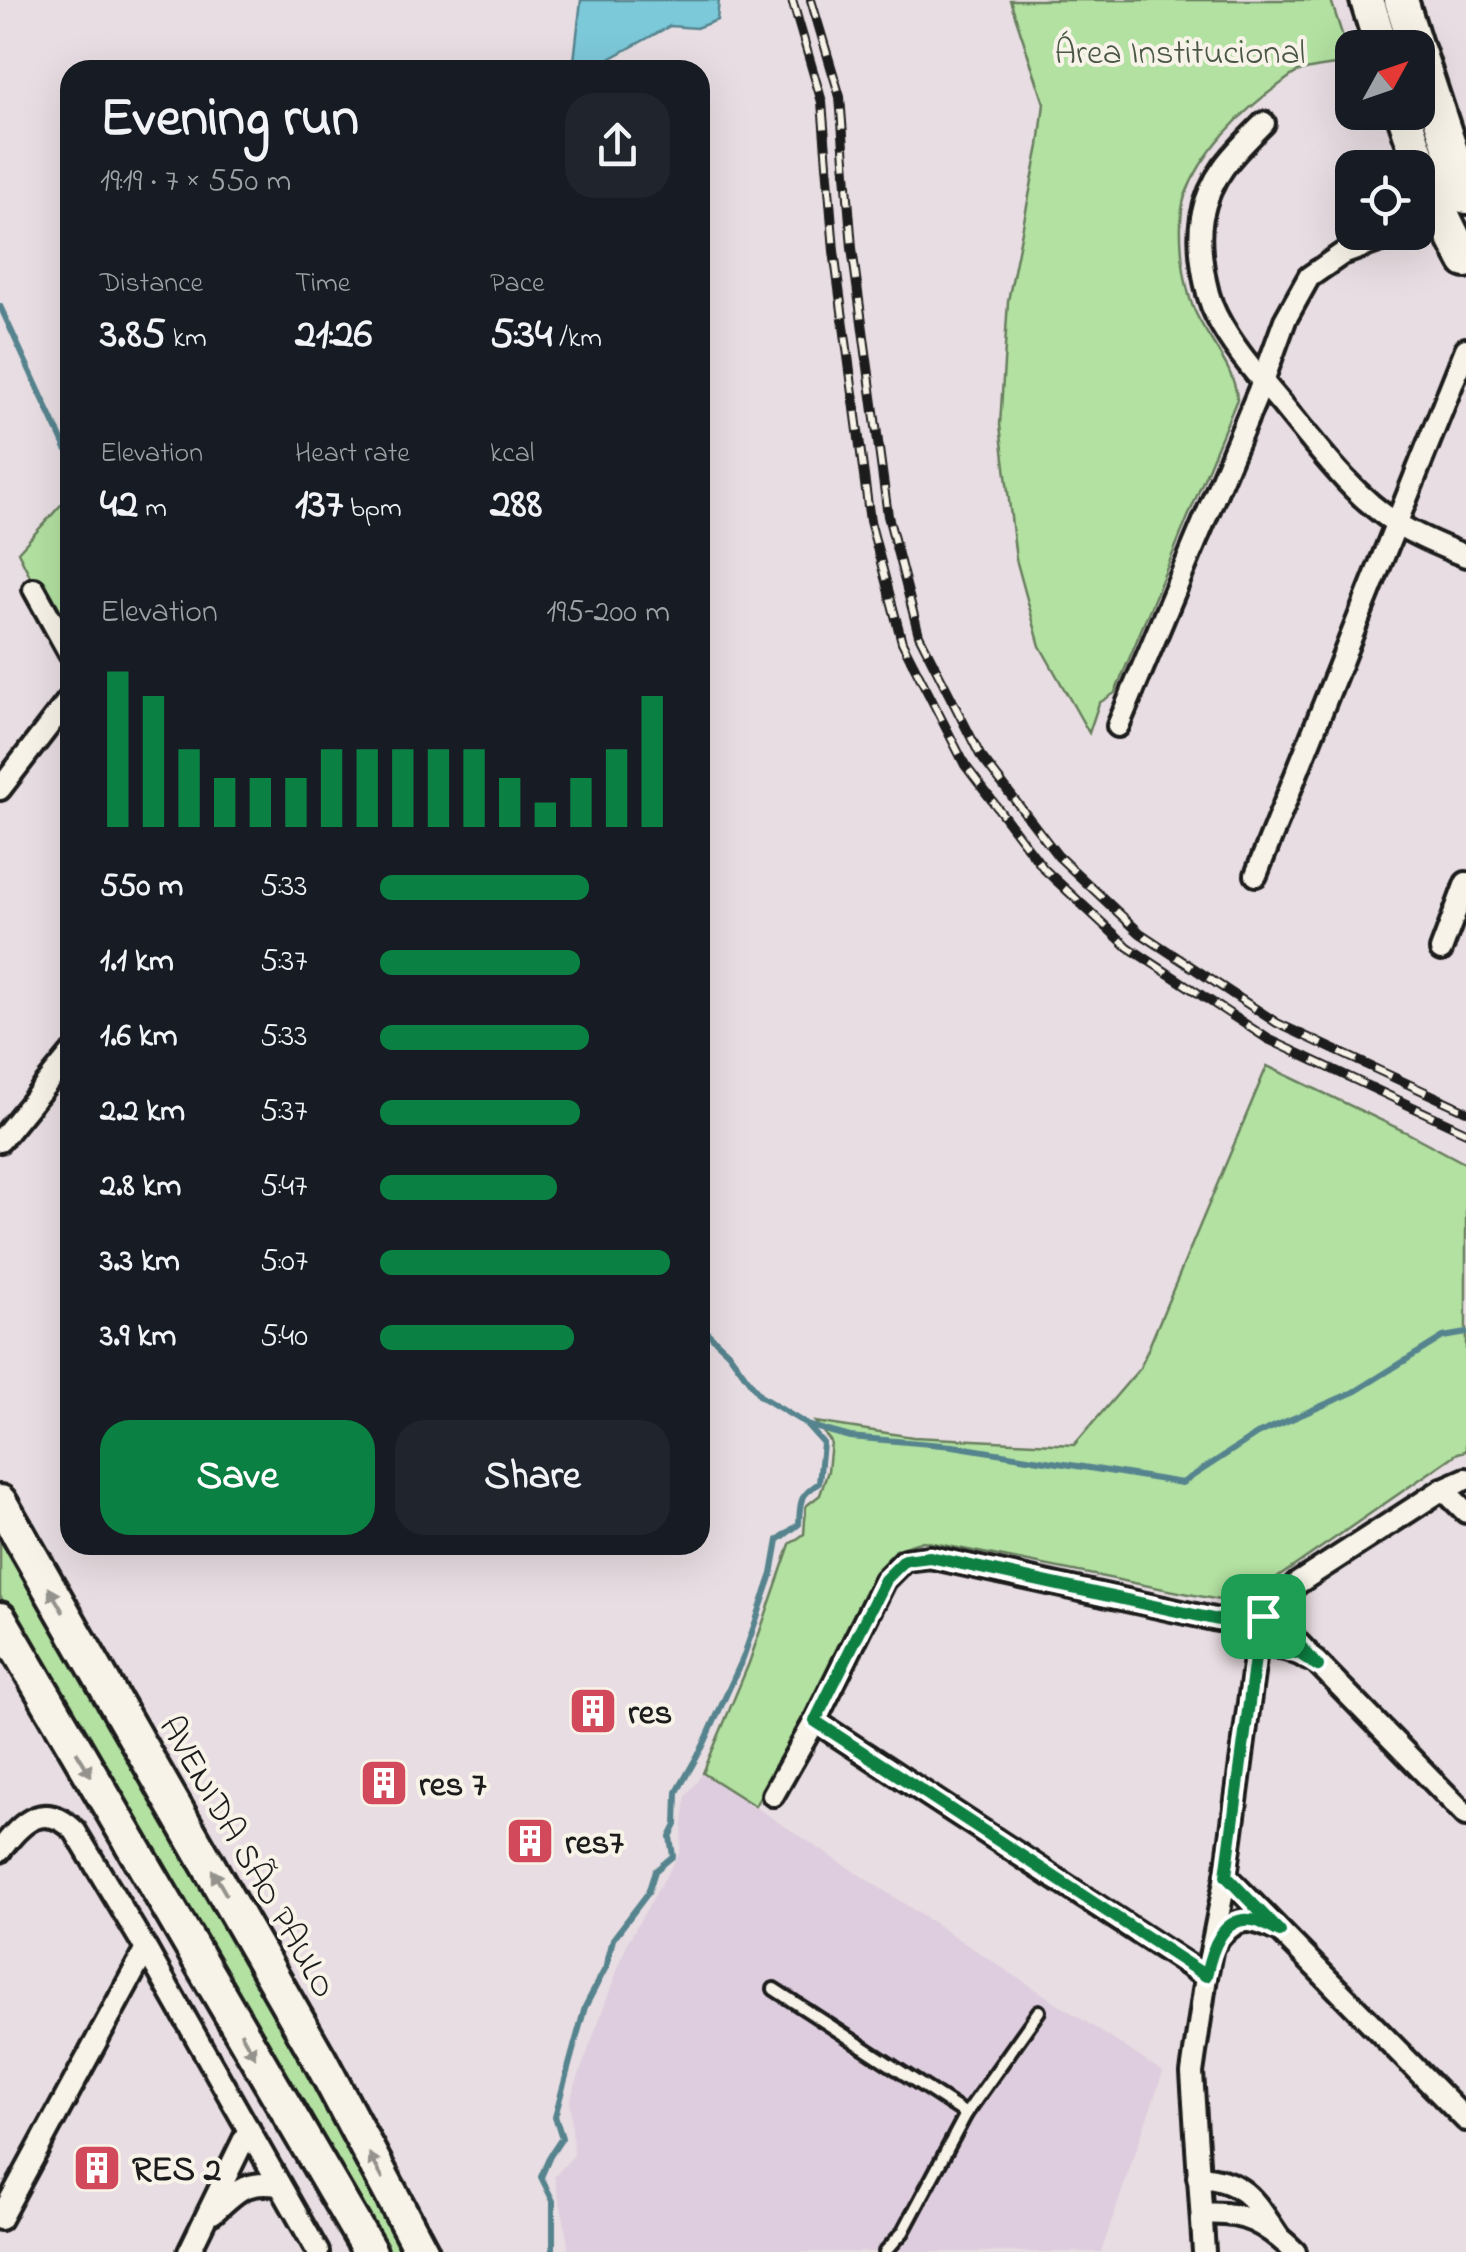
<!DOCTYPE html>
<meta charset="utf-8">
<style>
body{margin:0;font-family:"Indie Flower",sans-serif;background:#20242c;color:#f1f3f6;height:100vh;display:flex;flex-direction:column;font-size:38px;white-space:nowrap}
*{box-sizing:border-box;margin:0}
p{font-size:32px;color:#9ea1a6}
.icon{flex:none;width:55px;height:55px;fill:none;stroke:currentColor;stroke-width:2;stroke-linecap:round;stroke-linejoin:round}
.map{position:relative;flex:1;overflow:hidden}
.drawer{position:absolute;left:60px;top:60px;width:650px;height:1495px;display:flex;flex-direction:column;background:#171b24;border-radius:30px;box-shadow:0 10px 40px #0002}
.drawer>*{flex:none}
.needle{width:65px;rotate:50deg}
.fabs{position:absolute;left:1335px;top:30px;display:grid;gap:20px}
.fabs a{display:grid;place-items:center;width:100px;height:100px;border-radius:20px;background:#171b24;box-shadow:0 10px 40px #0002;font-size:50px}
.pin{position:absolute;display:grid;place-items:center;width:85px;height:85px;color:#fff;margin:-42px;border-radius:20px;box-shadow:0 5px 15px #0006}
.round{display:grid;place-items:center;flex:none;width:105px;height:105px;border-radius:30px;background:#20242c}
.head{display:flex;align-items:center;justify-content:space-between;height:170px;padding:0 40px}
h1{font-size:55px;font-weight:700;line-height:75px}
.stats{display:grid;grid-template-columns:repeat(3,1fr);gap:15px;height:170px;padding:10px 40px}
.stats div{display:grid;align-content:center}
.stats b{font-size:42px;font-weight:700}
.stats small{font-size:28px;font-weight:400}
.stats p{font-size:28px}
.chart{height:280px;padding:20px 40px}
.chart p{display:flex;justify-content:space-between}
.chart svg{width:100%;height:180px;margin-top:10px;stroke:#0b8043;stroke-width:6}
.action{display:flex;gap:20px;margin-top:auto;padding:20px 40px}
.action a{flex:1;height:115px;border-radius:30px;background:#0b8043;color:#fff;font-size:40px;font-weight:700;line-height:115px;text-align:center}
.action a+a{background:#20242c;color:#f1f3f6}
ul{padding:0 40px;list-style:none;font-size:32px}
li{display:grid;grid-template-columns:160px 120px 1fr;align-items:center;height:75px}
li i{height:25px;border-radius:12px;background:#0b8043}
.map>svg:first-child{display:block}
</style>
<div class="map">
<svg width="1466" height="2252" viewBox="0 0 1466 2252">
<rect width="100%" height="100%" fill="#e8dde2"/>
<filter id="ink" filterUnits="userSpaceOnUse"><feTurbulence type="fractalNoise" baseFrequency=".01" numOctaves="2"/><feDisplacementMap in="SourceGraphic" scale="20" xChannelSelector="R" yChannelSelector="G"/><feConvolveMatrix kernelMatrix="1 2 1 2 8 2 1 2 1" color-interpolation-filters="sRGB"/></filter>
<g filter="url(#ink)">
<path fill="#decdde" d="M 703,1773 L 1163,2072 L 1101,2252 L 569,2252 L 564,2219 L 554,2177 L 574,2155 L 570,2100 L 628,1941 L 680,1852 L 686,1796 Z"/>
<g fill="#b2e1a1" stroke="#677e5e" stroke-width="2.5">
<path d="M 1010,0 L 1331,0 L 1351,62 C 1334,66 1314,67 1298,72 C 1291,75 1285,81 1279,85 C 1241,112 1202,151 1185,196 C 1177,220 1182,270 1189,295 C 1198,331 1235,363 1237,399 L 1115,693 L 1099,703 L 1089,733 L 1040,646 L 1016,559 L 1000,425 L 1008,301 L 1039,146 L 1044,103 Z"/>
<path d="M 70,495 L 70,636 L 32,580 L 18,552 Z"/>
<path d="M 1267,1066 L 1406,1132 L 1466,1164 L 1466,1451 L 1458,1453 L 1261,1589 L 1219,1600 L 923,1541 L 897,1549 L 873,1577 L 808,1710 L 755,1806 L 703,1773 L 749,1663 L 790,1544 L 804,1534 L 806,1506 L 820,1495 L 828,1471 L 831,1442 L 815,1422 L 913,1437 L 1074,1445 L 1140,1368 Z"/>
<path d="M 0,1530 L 103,1705 L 410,2252 L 386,2252 L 254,2024 L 0,1596 Z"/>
</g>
<path fill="#7cc9da" stroke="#56848e" stroke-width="2.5" d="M 581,0 L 719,0 L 717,20 L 696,28 L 670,26 L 602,63 L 574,61 Z"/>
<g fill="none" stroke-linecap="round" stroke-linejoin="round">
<g stroke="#56848e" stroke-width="6">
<path d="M 0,306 L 66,449 L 70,453"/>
<path d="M 807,1425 L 850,1437 L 953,1446 L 1182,1483 L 1257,1434 L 1356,1391 L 1443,1337 L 1466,1333"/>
<path d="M 553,2252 L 553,2201 L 541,2177 L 550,2156 L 562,2138 L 555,2116 L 585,2007 L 606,1967 L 613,1939 L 648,1893 L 655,1871 L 673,1856 L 670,1837 L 676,1825 L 677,1792 L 703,1746 L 743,1658 L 772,1574 L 778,1540 L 799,1524 C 800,1501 799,1496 819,1483 L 823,1443 L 806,1424 L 760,1396 L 728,1352 L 700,1326"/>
</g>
<g stroke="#1c1c1c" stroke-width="18">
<g id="lane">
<path d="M 774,1989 L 966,2114"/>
<path d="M 885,2252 L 903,2232 L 966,2114 L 1039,2011"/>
</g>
</g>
<g stroke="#1c1c1c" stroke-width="28">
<g id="street">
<path d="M 1264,123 C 1235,152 1210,175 1202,217 C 1197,244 1204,291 1216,315 C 1233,349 1260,378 1285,408 C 1318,448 1352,495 1396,523 C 1418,537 1443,547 1466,556"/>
<path d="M 34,589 L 70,654"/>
<path d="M 1118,726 L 1263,381 L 1285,320 L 1309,277 L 1342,254 L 1395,235"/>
<path d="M 0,789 L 70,698"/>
<path d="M 1256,875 L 1466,349"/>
<path d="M 1441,950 L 1466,883"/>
<path d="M 0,1141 L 70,1055"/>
<path d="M 1443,1489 L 1466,1512"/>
<path d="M 1257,1643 C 1275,1647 1293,1649 1308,1659"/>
<path d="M 815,1721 L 1206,1977"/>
<path d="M 773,1795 L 815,1721 L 885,1580 L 905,1560 L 930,1557 L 1218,1620 L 1263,1616 L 1298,1583 L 1443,1489 L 1466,1479"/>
<path d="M 0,1851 C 21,1822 44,1800 75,1831 L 146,1949 L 318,2252"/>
<path d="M 1226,1876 L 1466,2120"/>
<path d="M 1214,1944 C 1234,1919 1245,1915 1274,1929"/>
<path d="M 1198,2177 C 1243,2179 1255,2201 1278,2236"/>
<path d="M 213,2213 C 237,2191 245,2180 279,2185"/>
<path d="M 1202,2214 C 1244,2211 1265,2223 1295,2252"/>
<path d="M 0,2219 L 146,1949"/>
<path d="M 189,2252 L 249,2129"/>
<path d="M 1204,2252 L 1192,2073 L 1206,1977 L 1226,1876 L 1257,1643 L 1263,1616 L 1294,1639 L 1466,1815"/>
</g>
</g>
<g stroke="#1c1c1c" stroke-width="40">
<g id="primary">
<path d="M 1367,0 L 1382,48"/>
<path d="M 1401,0 L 1416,48"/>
<path d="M 1418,51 L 1466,197"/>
<path d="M 1403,112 C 1420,165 1439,212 1466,261"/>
<path d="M 0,1502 L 320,2060 L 422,2252"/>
<path d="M 0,1619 L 370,2252"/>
</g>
</g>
<use href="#lane" stroke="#f7f3e8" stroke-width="10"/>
<use href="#street" stroke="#f7f3e8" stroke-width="20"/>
<use href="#primary" stroke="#f7f3e8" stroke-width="32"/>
<g stroke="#1c1c1c" stroke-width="10">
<g id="rail">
<path d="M 792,0 L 822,102 L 834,251 L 870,521 L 902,642 L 965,765 L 1044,869 L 1128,947 L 1268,1039 L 1466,1132"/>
<path d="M 811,0 L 840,97 L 852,248 L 888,516 L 919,635 L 980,755 L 1058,856 L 1140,933 L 1277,1023 L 1466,1111"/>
</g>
</g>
<use href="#rail" stroke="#f7f3e8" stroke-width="6" stroke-dasharray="19" stroke-linecap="butt"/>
</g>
<defs><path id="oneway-solid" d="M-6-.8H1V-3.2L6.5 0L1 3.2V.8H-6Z" transform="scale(2.5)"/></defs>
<g fill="#94928c">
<use href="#oneway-solid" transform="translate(56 1600) rotate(-120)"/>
<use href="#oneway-solid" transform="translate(84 1764) rotate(59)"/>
<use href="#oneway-solid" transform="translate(219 1882) rotate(-120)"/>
<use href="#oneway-solid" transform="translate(248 2045) rotate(60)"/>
<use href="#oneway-solid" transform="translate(376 2166) rotate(-118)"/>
</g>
</g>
<g fill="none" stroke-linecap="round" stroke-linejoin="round" filter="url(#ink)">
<g stroke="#fff" stroke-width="20">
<path id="route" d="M 930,1557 L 1218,1620 L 1263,1616 L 1294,1639 L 1318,1666 L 1300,1654 L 1257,1643 L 1226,1876 L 1280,1932 C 1273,1929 1264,1923 1257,1921 C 1222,1912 1211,1952 1206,1976 L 815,1721 L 885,1580 L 905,1560 Z"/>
</g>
<use href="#route" stroke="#0b8043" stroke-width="12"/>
</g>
<defs>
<g id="building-square" transform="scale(2.5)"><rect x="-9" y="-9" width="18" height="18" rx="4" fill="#d1495b" stroke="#f7f3e8"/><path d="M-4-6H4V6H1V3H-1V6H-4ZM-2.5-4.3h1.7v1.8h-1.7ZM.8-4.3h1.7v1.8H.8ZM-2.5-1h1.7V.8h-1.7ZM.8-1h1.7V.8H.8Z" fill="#fff"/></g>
</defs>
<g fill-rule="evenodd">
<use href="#building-square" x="593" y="1711"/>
<use href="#building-square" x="384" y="1783"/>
<use href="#building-square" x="530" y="1841"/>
<use href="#building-square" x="97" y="2168"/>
</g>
<g text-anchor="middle" stroke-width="8" stroke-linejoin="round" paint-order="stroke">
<g font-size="35" fill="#495744" stroke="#f7f3e8">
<text x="1180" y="63">Área Institucional</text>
</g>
<g font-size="35" font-weight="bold" fill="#1c1c1c" stroke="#f7f3e8" text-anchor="start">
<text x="628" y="1723">res</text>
<text x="419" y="1795">res 7</text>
<text x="565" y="1853">res7</text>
<text x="132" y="2180">RES 2</text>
</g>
<g font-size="35" fill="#1c1c1c" stroke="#f7f3e8">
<text transform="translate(249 1856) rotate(60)" y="12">AVENIDA SÃO PAULO</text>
</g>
</g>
</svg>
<div class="fabs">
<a><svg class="needle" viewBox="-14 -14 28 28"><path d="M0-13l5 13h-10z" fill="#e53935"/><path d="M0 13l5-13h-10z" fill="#9ea1a6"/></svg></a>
<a><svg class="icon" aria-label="locate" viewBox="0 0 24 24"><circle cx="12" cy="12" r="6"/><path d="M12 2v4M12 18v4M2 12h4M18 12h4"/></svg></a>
</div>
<div class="pin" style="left:1263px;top:1616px;background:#1e9e55"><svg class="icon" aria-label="arrive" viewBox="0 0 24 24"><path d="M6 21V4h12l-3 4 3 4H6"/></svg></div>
<section class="drawer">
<div class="head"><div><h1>Evening run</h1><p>19:19 · 7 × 550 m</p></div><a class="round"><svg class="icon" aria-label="share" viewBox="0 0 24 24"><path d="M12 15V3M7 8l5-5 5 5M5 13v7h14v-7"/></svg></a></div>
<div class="stats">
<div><p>Distance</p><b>3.85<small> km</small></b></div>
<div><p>Time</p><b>21:26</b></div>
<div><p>Pace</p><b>5:34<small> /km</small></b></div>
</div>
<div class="stats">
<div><p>Elevation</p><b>42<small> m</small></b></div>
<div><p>Heart rate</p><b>137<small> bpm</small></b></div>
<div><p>kcal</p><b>288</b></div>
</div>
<div class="chart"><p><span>Elevation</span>195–200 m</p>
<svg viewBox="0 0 160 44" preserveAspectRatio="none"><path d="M5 44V6M15 44V12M25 44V25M35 44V32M45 44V32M55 44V32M65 44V25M75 44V25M85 44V25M95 44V25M105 44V25M115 44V32M125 44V38M135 44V32M145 44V25M155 44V12"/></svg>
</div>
<ul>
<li><b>550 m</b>5:33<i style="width:72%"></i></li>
<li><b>1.1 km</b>5:37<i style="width:69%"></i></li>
<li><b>1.6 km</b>5:33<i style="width:72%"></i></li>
<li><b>2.2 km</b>5:37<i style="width:69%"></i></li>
<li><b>2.8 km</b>5:47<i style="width:61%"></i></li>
<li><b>3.3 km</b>5:07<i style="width:100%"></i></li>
<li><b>3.9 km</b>5:40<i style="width:67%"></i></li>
</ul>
<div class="action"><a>Save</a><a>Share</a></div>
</section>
</div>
